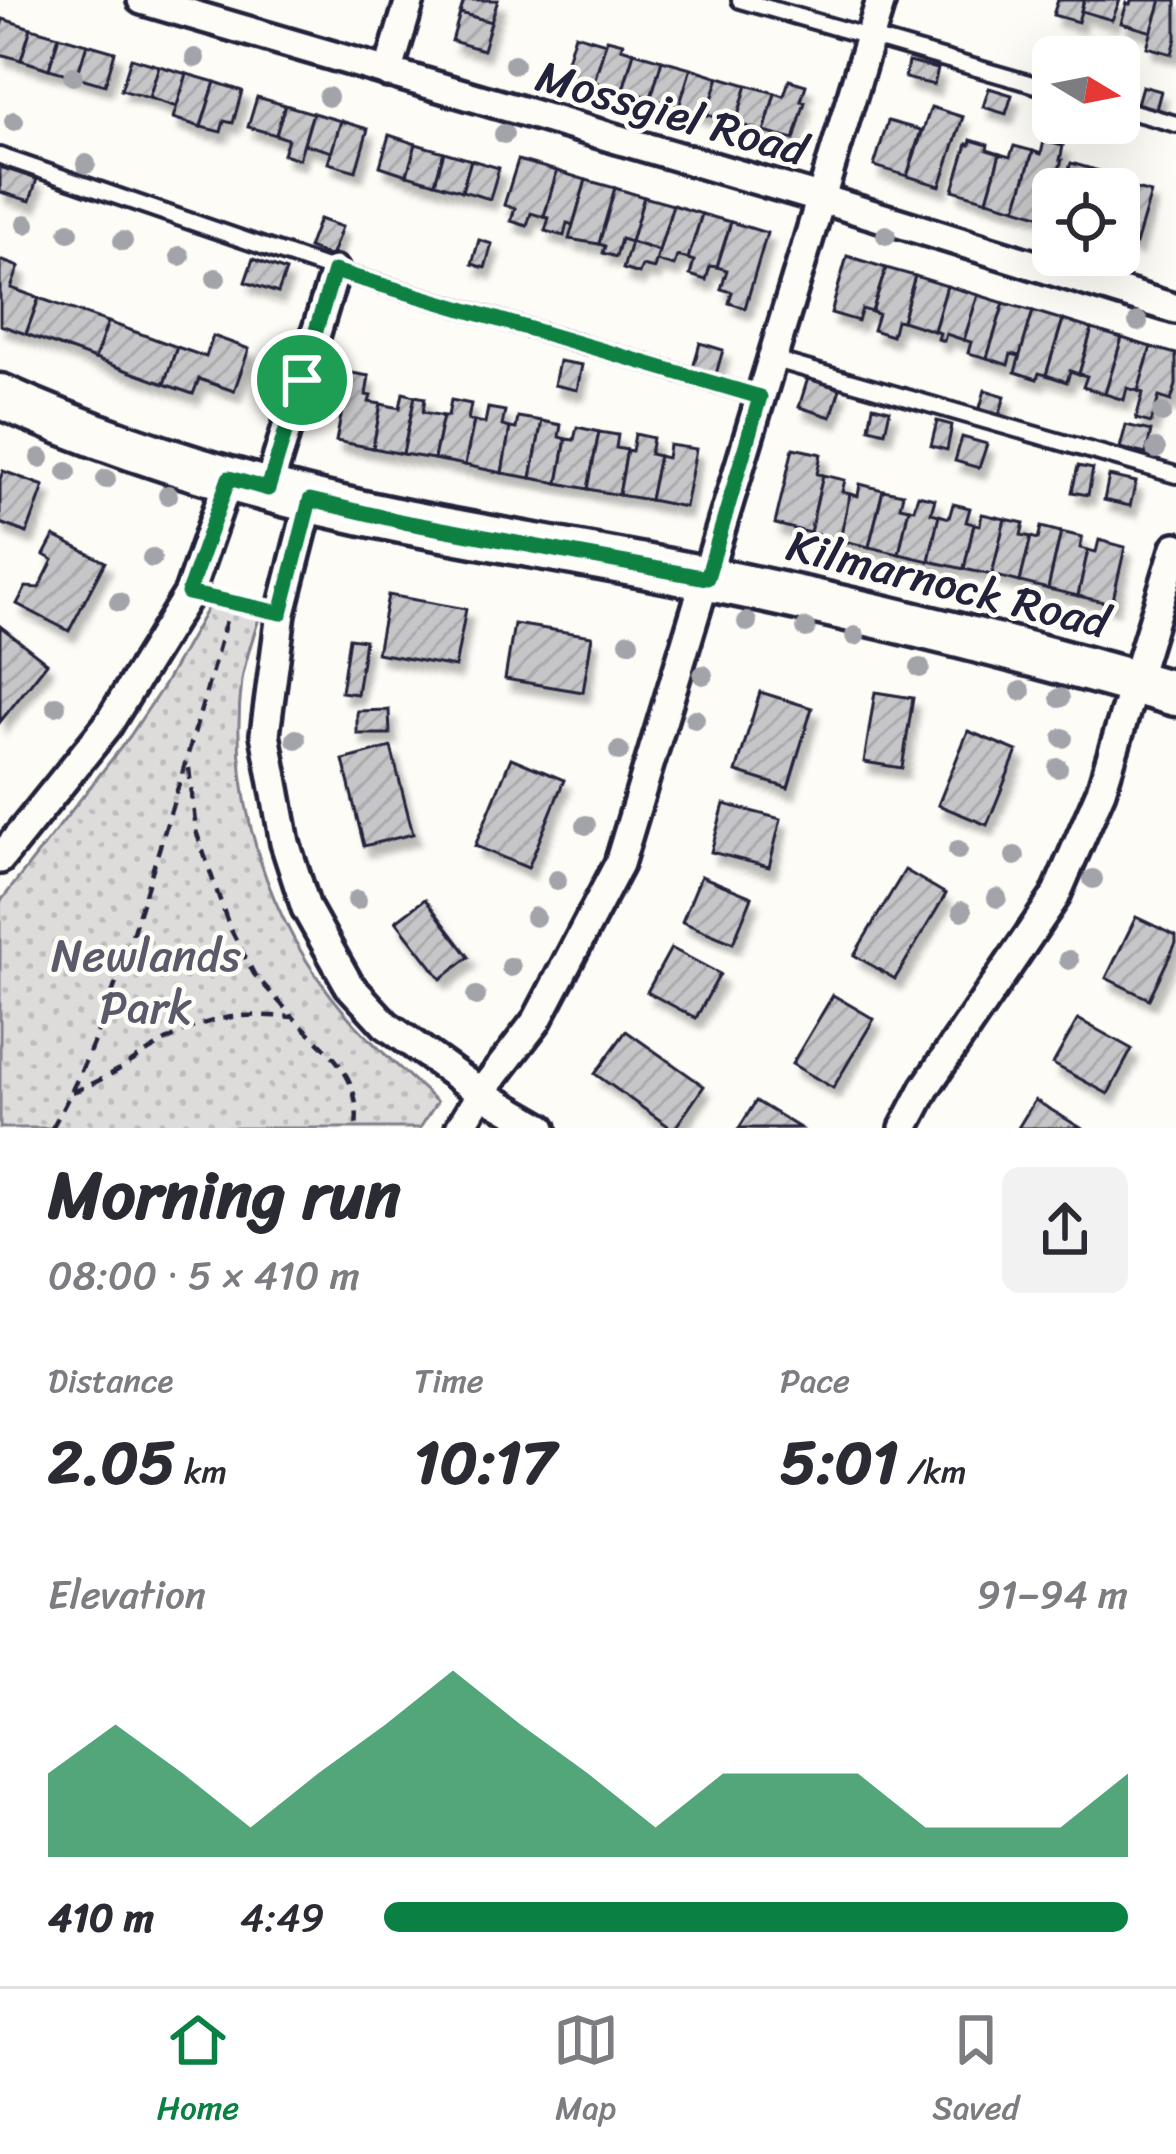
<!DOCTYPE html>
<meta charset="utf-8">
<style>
body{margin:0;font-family:Sriracha,sans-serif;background:#f2f2f3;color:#2b2b33;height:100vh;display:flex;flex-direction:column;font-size:45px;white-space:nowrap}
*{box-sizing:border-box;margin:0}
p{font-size:39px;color:#7c7c81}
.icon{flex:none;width:66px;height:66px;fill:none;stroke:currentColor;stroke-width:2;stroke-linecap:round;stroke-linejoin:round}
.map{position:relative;height:1128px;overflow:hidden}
.panel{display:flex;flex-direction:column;background:#fff;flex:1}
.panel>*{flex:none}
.needle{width:78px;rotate:100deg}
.buttons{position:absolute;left:1032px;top:36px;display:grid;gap:24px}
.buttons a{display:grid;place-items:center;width:108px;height:108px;border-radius:18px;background:#fff;box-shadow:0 12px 48px #0002;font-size:60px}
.pin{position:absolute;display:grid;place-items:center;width:102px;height:102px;color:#fff;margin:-51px;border:6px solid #fff;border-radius:50%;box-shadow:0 3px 12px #0007}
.round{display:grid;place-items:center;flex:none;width:126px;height:126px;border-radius:18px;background:#f2f2f3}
.headline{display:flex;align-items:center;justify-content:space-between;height:204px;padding:0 48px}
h1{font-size:66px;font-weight:700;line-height:90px}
.stats{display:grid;grid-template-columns:repeat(3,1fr);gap:18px;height:204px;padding:12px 48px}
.stats div{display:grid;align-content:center}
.stats b{font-size:60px;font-weight:700}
.stats small{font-size:33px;font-weight:400}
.stats p{font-size:33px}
.chart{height:336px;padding:24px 48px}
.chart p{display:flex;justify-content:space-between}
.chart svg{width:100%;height:216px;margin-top:12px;fill:#0b8043;opacity:.7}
ul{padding:0 48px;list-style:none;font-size:39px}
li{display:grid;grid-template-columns:192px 144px 1fr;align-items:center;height:90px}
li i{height:30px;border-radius:15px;background:#0b8043}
.dock{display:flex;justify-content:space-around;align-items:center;height:168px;border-top:3px solid #e1e1e2;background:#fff;font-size:33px;color:#7c7c81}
.dock a{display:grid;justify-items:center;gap:6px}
.dock .current{color:#0b8043}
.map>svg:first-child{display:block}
</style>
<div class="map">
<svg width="1176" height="1128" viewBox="0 0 1176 1128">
<defs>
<pattern id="park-dots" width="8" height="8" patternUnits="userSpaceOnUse" patternTransform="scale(3)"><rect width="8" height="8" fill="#dddcdb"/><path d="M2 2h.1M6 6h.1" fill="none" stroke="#bdbcbd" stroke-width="1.8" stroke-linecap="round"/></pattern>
<pattern id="building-hatch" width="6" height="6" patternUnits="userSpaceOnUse" patternTransform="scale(3)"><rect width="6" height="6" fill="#c6c6c8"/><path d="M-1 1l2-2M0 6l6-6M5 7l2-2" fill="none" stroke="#aaaaad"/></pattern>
<filter id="shadow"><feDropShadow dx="6" dy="10" stdDeviation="3" flood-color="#0004"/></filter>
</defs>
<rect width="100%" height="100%" fill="#fdfcf7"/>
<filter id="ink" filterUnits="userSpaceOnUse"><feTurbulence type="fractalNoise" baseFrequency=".00833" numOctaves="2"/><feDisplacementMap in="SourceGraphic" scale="24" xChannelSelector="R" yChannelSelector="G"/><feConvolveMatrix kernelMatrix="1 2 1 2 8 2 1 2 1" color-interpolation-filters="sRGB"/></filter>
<g filter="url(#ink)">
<path fill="url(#park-dots)" stroke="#807f8b" stroke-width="3" d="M 213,598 L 262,609 C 255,632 246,656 242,680 C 227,798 268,923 345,1013 C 372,1045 406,1073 437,1102 L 420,1128 L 0,1128 L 0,902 L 130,736 L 164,685 Z"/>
<g fill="url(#building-hatch)" stroke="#22223b" stroke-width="3" filter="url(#shadow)">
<path d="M 464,0 L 498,0 L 491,22 L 460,13 Z"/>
<path d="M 1058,0 L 1084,0 L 1078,22 L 1053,15 Z"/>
<path d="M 1084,0 L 1120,0 L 1112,20 L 1081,11 Z"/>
<path d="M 1131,0 L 1161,0 L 1152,32 L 1121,23 L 1127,3 L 1130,4 Z"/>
<path d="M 1161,0 L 1176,0 L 1176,39 L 1172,54 L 1147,47 Z"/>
<path d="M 460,13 L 491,22 L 483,50 L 452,41 Z"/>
<path d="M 3,19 L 31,28 L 21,60 L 0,54 L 0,31 Z"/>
<path d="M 31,28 L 59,36 L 49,69 L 21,60 Z"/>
<path d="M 575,34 L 606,43 L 594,82 L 563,73 Z"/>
<path d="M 59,36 L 87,44 L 77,77 L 49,69 Z"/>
<path d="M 607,39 L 623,43 L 621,48 L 634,52 L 623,90 L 594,82 Z"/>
<path d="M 87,44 L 115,52 L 105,85 L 77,77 Z"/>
<path d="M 634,52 L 662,60 L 651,98 L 623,90 Z"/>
<path d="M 131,58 L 159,66 L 149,98 L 121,90 Z"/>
<path d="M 662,60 L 691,68 L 679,107 L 651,98 Z"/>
<path d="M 908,62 L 938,69 L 934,85 L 905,78 Z"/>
<path d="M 159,66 L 187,74 L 177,107 L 149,98 Z"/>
<path d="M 691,68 L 719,77 L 707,115 L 679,107 Z"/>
<path d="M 187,74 L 215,82 L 201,127 L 173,118 Z"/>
<path d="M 719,77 L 747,85 L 736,123 L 707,115 Z"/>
<path d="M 789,80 L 806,85 L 801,101 L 805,102 L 794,140 L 764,132 L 775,93 L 784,96 Z"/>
<path d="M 215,82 L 242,91 L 233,123 L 224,121 L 221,132 L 201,127 Z"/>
<path d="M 747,85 L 775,93 L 764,132 L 736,123 Z"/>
<path d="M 1142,86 L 1161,91 L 1155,113 L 1136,107 Z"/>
<path d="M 989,88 L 1012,95 L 1006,114 L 983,107 Z"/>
<path d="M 257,97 L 285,105 L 276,135 L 248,127 Z"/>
<path d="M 285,105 L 313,113 L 299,159 L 283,154 L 288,139 L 276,135 Z"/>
<path d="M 931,107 L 963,117 L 940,186 L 907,176 Z"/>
<path d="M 313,113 L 341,121 L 332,152 L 304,144 Z"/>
<path d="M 341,121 L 368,129 L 356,171 L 328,163 Z"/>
<path d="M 888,121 L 921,130 L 907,176 L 874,166 Z"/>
<path d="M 389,135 L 416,144 L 407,175 L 380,166 Z"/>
<path d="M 971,140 L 988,145 L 987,150 L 1000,154 L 987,200 L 953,190 L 967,144 L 970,145 Z"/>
<path d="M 1044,141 L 1063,146 L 1060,160 L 1062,160 L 1045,217 L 1016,208 L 1033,151 L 1041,154 Z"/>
<path d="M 416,144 L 444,152 L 435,183 L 407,175 Z"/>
<path d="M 1014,146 L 1033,151 L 1016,208 L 987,200 L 1000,154 L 1010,157 Z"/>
<path d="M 444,152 L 471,160 L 462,191 L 435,183 Z"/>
<path d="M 471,160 L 499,168 L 490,199 L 462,191 Z"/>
<path d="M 518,160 L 557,171 L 544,217 L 531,213 L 527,226 L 511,221 L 515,208 L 504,205 Z"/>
<path d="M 1071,163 L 1092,169 L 1086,189 L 1054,189 L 1059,171 L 1067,174 Z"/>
<path d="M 0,167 L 37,179 L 30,201 L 0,192 Z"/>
<path d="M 1092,169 L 1114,175 L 1110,186 L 1118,189 L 1086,189 Z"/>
<path d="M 557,171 L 586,180 L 573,225 L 567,223 L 564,236 L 545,231 L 549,218 L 544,217 Z"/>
<path d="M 586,180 L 615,188 L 599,244 L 569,239 Z"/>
<path d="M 615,188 L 644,197 L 631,242 L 621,239 L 616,257 L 603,253 L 605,246 L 599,244 Z"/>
<path d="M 1132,188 L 1151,193 L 1136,244 L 1119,239 L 1118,189 L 1131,192 Z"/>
<path d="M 644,197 L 673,205 L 659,251 L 631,242 Z"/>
<path d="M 673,205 L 702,214 L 688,259 L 677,256 L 674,266 L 656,261 Z"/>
<path d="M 702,214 L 731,222 L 717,267 L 710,266 L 706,280 L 690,275 L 694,261 L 688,259 Z"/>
<path d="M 319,219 L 342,227 L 331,257 L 308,248 Z"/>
<path d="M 731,222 L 767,233 L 745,308 L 729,303 L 732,292 L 721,289 L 727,270 L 717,267 Z"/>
<path d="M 479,240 L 492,244 L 485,268 L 472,264 Z"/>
<path d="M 631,242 L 659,251 L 654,269 L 642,266 L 639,274 L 623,269 Z"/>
<path d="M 847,256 L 886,268 L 872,312 L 862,309 L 858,321 L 831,313 Z"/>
<path d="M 253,259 L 286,271 L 278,293 L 245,282 Z"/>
<path d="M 0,260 L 19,267 L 11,288 L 39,298 L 26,334 L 0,325 Z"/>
<path d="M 886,268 L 915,276 L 902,321 L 896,320 L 892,336 L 873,330 L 878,314 L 872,312 Z"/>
<path d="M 915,276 L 947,286 L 934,331 L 902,321 Z"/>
<path d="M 947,286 L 978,295 L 964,340 L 946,334 L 944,341 L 938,339 L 940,333 L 934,331 Z"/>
<path d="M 978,295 L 1004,303 L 987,358 L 968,353 L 971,342 L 964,340 Z"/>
<path d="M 39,298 L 108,322 L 95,359 L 26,334 Z"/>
<path d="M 1004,303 L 1033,311 L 1020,356 L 1011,354 L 1008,365 L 987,358 Z"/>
<path d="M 1033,311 L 1063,320 L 1046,375 L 1039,373 L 1037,379 L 1015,372 Z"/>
<path d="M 1063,320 L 1092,329 L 1079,374 L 1070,371 L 1067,382 L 1046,375 Z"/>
<path d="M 108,322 L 177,347 L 164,384 L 95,359 Z"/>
<path d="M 1092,329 L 1122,338 L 1105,394 L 1083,387 L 1087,376 L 1079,374 Z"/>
<path d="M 213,336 L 249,349 L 234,391 L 199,379 L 193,394 L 164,384 L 177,347 L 206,357 Z"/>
<path d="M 1122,338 L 1151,347 L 1138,391 L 1127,388 L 1124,400 L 1105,394 Z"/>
<path d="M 700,343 L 723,350 L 716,374 L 693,368 Z"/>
<path d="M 1151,347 L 1176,354 L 1176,385 L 1171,401 L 1159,397 L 1151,423 L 1136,419 L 1143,393 L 1138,391 Z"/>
<path d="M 559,361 L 582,365 L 577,390 L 554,385 Z"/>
<path d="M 352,373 L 369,376 L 366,395 L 371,396 L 369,402 L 381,404 L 373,448 L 336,441 L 346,391 L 349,392 Z"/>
<path d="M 808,378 L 840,389 L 831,417 L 799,407 Z"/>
<path d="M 985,390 L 1005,396 L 999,416 L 979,411 Z"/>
<path d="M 403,393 L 415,396 L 403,454 L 373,448 L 381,404 L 400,408 Z"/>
<path d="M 415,396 L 425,398 L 423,412 L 443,416 L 434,459 L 403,454 Z"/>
<path d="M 451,400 L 471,404 L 468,420 L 474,421 L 465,465 L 434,459 L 443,416 L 448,416 Z"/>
<path d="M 873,406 L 890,410 L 885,432 L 869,428 Z"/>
<path d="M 488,408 L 505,411 L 502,426 L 510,428 L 502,473 L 465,465 L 474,421 L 485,423 Z"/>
<path d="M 518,417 L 542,421 L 531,478 L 502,473 L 510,428 L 516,429 Z"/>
<path d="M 542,421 L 561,425 L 559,437 L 566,439 L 558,483 L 531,478 Z"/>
<path d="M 937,421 L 952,425 L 947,450 L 931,446 Z"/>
<path d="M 1126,425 L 1151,431 L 1146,454 L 1120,448 Z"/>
<path d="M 577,427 L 599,432 L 588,489 L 558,483 L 566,439 L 574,440 Z"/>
<path d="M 599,432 L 618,435 L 616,448 L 627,450 L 619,495 L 588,489 Z"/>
<path d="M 635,434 L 653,438 L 650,454 L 659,456 L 650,500 L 619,495 L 627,450 L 632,451 Z"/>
<path d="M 962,437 L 987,444 L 979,468 L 955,461 Z"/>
<path d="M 669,445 L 696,449 L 685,507 L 650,500 L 659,456 L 667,458 Z"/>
<path d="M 793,448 L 821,454 L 817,474 L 823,475 L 810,533 L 775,524 Z"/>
<path d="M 1078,466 L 1093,469 L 1088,495 L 1072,492 Z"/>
<path d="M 3,471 L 44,486 L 27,533 L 0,523 L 0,479 Z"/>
<path d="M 823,475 L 845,480 L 842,492 L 850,494 L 840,540 L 810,533 Z"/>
<path d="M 1109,476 L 1136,482 L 1130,506 L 1104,500 Z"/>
<path d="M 860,484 L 883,490 L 869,547 L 840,540 L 850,494 L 858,496 Z"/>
<path d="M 883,490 L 903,494 L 900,506 L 909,508 L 899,554 L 869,547 Z"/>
<path d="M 918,495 L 935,499 L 931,513 L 939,515 L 929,561 L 899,554 L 909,508 L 914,509 Z"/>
<path d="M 953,504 L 970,508 L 966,522 L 974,524 L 964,569 L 929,561 L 939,515 L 949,518 Z"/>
<path d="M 982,514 L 1005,519 L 992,575 L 964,569 L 974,524 L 980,525 Z"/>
<path d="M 1005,519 L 1024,523 L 1021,535 L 1031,537 L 1020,582 L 992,575 Z"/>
<path d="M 1041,527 L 1061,532 L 1048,589 L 1020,582 L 1031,537 L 1038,539 Z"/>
<path d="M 1061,532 L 1082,537 L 1080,548 L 1088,550 L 1078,596 L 1048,589 Z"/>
<path d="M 54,536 L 105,562 L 69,631 L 17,604 L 26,587 L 39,588 L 53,560 L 44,555 Z"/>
<path d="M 1099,540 L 1125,547 L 1112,604 L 1078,596 L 1088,550 L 1096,552 Z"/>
<path d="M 388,595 L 466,609 L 455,667 L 377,653 Z"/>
<path d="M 514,624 L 592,636 L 583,692 L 505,679 Z"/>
<path d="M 0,626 L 47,663 L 0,722 Z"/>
<path d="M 349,638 L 365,640 L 357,694 L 341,692 Z"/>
<path d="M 760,692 L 812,708 L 788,788 L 736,772 Z"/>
<path d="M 875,692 L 913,698 L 902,768 L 864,762 Z"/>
<path d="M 389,710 L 390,734 L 357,734 L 357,711 Z"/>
<path d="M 968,731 L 1017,751 L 987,825 L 938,805 Z"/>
<path d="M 391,747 L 413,834 L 364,846 L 343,760 Z"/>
<path d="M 511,758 L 564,780 L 528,868 L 475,846 Z"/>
<path d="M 724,804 L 781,819 L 769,867 L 711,852 Z"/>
<path d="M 905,870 L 946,894 L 895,979 L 854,955 Z"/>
<path d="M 701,876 L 752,897 L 733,943 L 682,922 Z"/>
<path d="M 425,899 L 469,957 L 441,979 L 396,921 Z"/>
<path d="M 1136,917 L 1176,936 L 1176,943 L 1149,999 L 1106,978 Z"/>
<path d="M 671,948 L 720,974 L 696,1018 L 647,992 Z"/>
<path d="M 833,995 L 874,1019 L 833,1088 L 792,1064 Z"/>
<path d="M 1078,1019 L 1132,1049 L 1108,1094 L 1053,1064 Z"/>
<path d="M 626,1031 L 704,1086 L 675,1128 L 671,1128 L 595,1074 Z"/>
<path d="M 1035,1100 L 1081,1128 L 1018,1128 Z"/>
<path d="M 756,1101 L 800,1128 L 739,1128 Z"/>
</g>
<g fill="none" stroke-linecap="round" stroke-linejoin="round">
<g stroke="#22223b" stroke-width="22">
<g id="lane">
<path d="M 740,0 L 1053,90"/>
<path d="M 1119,108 L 1176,124"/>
<path d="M 0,156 L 335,271 L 760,397"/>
<path d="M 772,359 L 1176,475"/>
</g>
</g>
<g stroke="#22223b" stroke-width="36">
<g id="street">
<path d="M 142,0 L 822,199 L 1176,309"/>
<path d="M 388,73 L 410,0"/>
<path d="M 268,489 L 335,271"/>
<path d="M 310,500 L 281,613 L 265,734 L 285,843 L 306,908 L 349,985 L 386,1025 L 481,1093 L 542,1128"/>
<path d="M 0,859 L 107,726 L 189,593 L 229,478"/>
<path d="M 460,1128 L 481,1093 L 537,1020 L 619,864 L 881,0"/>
<path d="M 904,1128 L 925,1088 L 1055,897 L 1101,791 L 1176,547"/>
</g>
</g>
<g stroke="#22223b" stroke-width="51">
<path id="primary" d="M 0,396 C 129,454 267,494 406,522 C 507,542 609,558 709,579 C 867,611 1022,650 1176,694"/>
</g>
<g stroke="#22223b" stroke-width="4.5" stroke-dasharray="12 9" stroke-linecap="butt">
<path d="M 218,599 L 253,607"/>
<path d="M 189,768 L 196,831 L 229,926 L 254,974 L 293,1017"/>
<path d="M 72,1092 C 126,1074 169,1027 226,1018 C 248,1014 271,1016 293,1017 C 328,1052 362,1074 356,1128"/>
<path d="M 52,1128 C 97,1049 123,964 150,878 C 179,786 206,695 231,602"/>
</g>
<use href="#lane" stroke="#fdfcf7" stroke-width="14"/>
<use href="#street" stroke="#fdfcf7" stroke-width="27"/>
<use href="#primary" stroke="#fdfcf7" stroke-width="42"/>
</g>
<g fill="#a3a3aa">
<circle cx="195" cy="58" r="10"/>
<circle cx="514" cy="64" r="10"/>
<circle cx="73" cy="76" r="10"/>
<circle cx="328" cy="97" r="10"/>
<circle cx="14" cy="121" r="10"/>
<circle cx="504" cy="134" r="10"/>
<circle cx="86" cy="164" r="10"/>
<circle cx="26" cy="224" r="10"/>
<circle cx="69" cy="232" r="10"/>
<circle cx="886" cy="235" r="10"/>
<circle cx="123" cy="241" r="10"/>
<circle cx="180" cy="256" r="10"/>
<circle cx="216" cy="278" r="10"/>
<circle cx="1138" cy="322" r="10"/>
<circle cx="1162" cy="413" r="10"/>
<circle cx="1156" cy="449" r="10"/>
<circle cx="40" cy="458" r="10"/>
<circle cx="67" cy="472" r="10"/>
<circle cx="106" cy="479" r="10"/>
<circle cx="168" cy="495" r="10"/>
<circle cx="152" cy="558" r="10"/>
<circle cx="119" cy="602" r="10"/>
<circle cx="747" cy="622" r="10"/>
<circle cx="806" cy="628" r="10"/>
<circle cx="855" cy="636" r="10"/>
<circle cx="629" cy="642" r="10"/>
<circle cx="920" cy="668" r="10"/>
<circle cx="703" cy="675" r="10"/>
<circle cx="1021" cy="691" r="10"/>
<circle cx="1060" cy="698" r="10"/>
<circle cx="56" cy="706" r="10"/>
<circle cx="695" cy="719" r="10"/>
<circle cx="1063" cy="738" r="10"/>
<circle cx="296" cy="739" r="10"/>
<circle cx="619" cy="751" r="10"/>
<circle cx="1058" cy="768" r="10"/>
<circle cx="586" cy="825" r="10"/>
<circle cx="958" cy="850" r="10"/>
<circle cx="1015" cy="856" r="10"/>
<circle cx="1093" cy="879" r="10"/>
<circle cx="557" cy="880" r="10"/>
<circle cx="997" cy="898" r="10"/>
<circle cx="357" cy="900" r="10"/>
<circle cx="962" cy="911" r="10"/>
<circle cx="535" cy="917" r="10"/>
<circle cx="1069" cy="960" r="10"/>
<circle cx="511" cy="967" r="10"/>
<circle cx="476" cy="996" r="10"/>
</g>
</g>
<g fill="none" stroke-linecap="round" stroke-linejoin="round" filter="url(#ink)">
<g stroke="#fff" stroke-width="24">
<path id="route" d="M 334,271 L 760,397 L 707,578 L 404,522 L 310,500 L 281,613 L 188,593 L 229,478 L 268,489 Z"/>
</g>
<use href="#route" stroke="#0b8043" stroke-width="15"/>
</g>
<g text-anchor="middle" stroke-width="9" stroke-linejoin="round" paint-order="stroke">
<g font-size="45" fill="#22223b" stroke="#fdfcf7">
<text transform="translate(672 112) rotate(16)" y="16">Mossgiel Road</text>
<text transform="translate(948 583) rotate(14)" y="16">Kilmarnock Road</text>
</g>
<g font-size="45" fill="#5a5a6b" stroke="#fdfcf7">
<text x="146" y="971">Newlands<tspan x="146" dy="52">Park</tspan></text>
</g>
</g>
</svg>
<div class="buttons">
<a><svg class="needle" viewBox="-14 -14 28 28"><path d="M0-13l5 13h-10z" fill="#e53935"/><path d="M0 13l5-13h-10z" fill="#7c7c81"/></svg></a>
<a><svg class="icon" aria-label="locate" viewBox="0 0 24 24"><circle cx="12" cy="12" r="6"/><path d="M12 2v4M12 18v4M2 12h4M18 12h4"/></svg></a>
</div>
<div class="pin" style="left:302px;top:380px;background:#1e9e55"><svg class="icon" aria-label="arrive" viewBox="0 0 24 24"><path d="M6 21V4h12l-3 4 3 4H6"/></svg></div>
</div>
<section class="panel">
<div class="headline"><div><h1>Morning run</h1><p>08:00 · 5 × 410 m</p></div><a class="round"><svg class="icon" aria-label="share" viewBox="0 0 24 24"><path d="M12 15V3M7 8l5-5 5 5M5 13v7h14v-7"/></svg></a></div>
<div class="stats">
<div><p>Distance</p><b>2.05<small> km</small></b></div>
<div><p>Time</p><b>10:17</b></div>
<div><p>Pace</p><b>5:01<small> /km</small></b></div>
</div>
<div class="chart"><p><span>Elevation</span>91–94 m</p>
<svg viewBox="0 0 160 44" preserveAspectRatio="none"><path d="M0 44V27L10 17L20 27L30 38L40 27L50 17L60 6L70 17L80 27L90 38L100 27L110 27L120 27L130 38L140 38L150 38L160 27V44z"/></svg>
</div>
<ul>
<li><b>410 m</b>4:49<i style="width:100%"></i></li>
</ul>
</section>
<nav class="dock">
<a class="current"><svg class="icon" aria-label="home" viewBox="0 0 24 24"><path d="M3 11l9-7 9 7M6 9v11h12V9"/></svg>Home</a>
<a><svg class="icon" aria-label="map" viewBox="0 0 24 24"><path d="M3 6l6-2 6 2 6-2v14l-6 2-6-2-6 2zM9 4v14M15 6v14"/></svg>Map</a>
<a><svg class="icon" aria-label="saved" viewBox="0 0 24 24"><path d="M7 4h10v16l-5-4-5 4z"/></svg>Saved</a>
</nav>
